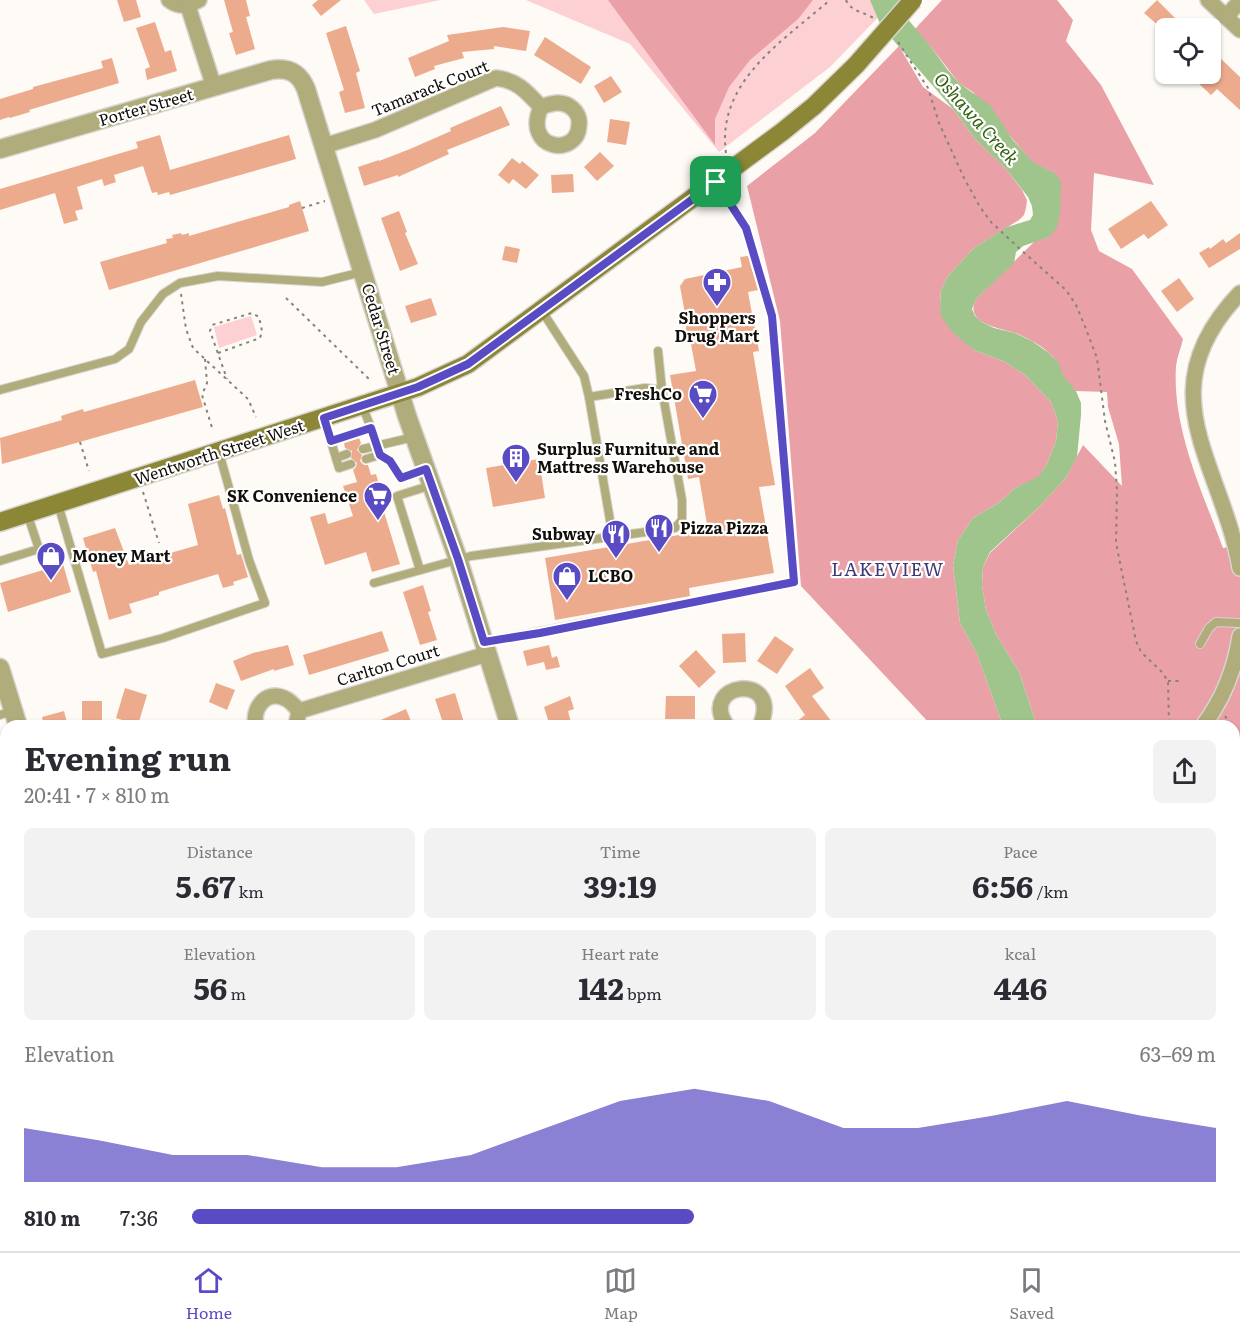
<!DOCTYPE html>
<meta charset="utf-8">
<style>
body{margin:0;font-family:Literata,serif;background:#f2f2f3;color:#2b2b33;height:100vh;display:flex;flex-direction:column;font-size:22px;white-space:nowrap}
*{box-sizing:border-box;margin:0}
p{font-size:20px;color:#7c7c81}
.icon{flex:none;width:33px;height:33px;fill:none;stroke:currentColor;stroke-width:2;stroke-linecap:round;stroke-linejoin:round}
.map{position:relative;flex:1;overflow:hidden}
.panel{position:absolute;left:0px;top:720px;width:1240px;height:531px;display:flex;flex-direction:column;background:#fff;border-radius:18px 18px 0 0;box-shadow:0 2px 4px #0004}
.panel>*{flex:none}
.fabs{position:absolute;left:1155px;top:18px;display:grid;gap:12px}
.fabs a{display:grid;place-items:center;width:66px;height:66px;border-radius:9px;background:#fff;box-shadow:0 2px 4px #0004;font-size:30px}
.pin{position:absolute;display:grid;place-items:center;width:51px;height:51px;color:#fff;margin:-26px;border-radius:12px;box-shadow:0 3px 9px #0006}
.round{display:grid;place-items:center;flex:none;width:63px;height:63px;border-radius:9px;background:#f2f2f3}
.headline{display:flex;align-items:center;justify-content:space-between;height:102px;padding:0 24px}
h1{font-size:33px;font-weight:700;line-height:45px}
.stats{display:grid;grid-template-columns:repeat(3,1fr);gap:9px;height:102px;padding:6px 24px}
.stats div{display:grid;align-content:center;border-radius:9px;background:#f2f2f3;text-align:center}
.stats b{font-size:30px;font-weight:700}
.stats small{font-size:16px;font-weight:400}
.stats p{font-size:16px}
.chart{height:168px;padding:12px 24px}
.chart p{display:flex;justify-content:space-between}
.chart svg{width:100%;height:108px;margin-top:6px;fill:#594bc3;opacity:.7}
ul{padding:0 24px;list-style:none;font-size:20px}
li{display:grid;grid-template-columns:96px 72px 1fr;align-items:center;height:45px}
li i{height:15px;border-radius:8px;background:#594bc3}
.tabs{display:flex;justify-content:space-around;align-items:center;height:84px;border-top:2px solid #e1e1e2;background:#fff;font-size:16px;color:#7c7c81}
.tabs a{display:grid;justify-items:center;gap:3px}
.tabs .current{color:#594bc3}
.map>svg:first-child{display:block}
</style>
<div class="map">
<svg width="1240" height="1251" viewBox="0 0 1240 1251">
<rect width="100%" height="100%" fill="#fefaf5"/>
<g fill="#fdd0d3">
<path d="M 364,0 L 440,0 L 374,14 Z"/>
<path d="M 526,0 L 895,0 L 830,67 L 719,152 L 630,44 Z"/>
<path d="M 251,316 L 257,335 L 219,348 L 214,327 Z"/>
</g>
<g fill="#e9a0a6">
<path d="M 608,0 L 813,0 L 798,19 L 750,60 L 729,87 L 715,119 L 715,145 Z"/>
<path d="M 942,0 L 1057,0 L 1073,20 L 1066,41 L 1101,85 L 1154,185 L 1094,173 L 1091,230 L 1099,251 L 1132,269 L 1183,339 C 1181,348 1177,357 1176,366 C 1172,428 1202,491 1223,548 L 1240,545 L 1240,795 L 1235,791 L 1234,726 L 1037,726 L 1019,672 L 997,636 L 986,610 L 982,585 L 983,567 L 990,553 L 1038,508 L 1065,479 L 1083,445 L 1122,486 L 1119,444 L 1108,407 L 1107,392 L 1076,391 C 1071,386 1064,380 1061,373 C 1058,365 1057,360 1050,354 C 1041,345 1029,339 1018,334 C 1002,328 963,325 976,299 L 1035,241 L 1049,237 L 1053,172 L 1033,163 L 973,92 L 959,83 L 931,47 L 914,30 Z"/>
<path d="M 899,46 L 923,87 L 953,109 L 976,140 L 1006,169 L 1022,190 L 1027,200 L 1026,208 L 1024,215 L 1019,220 L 974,248 L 948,276 L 941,290 L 940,304 L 942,316 L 974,350 L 1005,362 L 1025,375 L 1051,402 L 1058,421 L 1056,441 L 1047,464 L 1039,477 L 1015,488 L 1000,502 L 973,518 L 958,540 L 953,565 L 960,623 L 977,654 L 1003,726 L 932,726 L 801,586 L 780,321 L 747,186 L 815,133 Z"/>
<path d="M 1235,834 L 1240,838 L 1240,1132 L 1234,1120 Z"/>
</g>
<path fill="#a0c58c" d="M 870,0 L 900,0 L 906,17 L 931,47 L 947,69 L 959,83 L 990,105 L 1013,140 L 1033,162 L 1053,172 L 1061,181 L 1060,213 L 1057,228 L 1049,237 L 1023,246 L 1016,252 L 1014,263 L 976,299 L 972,309 L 975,316 L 982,322 L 994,328 L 1015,333 L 1032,341 L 1049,353 L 1059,363 L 1062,374 L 1076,391 L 1081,403 L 1081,415 L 1077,457 L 1065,479 L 1038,508 L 990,552 L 983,567 L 982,585 L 986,610 L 997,636 L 1019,672 L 1037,726 L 1003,726 L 977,654 L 960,623 L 953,565 L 958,540 L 973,518 L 1000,502 L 1015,488 L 1039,476 L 1047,464 L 1056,441 L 1058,421 L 1051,402 L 1025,375 L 1005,362 L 974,350 L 952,332 L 941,316 L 940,304 L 941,290 L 948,276 L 974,248 L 1007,227 L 1030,220 L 1033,215 L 1032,206 L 1028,197 L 1006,169 L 976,140 L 953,109 L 881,26 Z"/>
<g fill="#edab8e">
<path d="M 117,0 L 136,0 L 141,17 L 124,22 Z"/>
<path d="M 224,0 L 246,0 L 250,16 L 246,17 L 255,49 L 236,55 L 229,33 L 233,32 Z"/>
<path d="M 318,0 L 341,0 L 321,16 L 312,5 Z"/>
<path d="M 1157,0 L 1185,28 L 1161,28 L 1144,13 Z"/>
<path d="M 155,22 L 165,52 L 171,50 L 177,71 L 147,80 L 145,69 L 150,67 L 136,28 Z"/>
<path d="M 346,26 L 360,71 L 356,73 L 365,108 L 345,113 L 339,92 L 344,90 L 326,33 Z"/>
<path d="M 503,27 L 530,31 L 526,51 L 494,46 L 494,49 L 462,52 L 464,58 L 434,66 L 435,69 L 415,77 L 408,58 L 449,41 L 447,35 Z"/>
<path d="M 545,37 L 591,67 L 581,84 L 534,55 Z"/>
<path d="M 1218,56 L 1240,77 L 1240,110 L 1217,89 L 1211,95 L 1195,80 L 1201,74 L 1210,74 L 1210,63 Z"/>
<path d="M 112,58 L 119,83 L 29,110 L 30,112 L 10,118 L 9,117 L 0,120 L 0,99 L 33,89 L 33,87 L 103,68 L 101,61 Z"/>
<path d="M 611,76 L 622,92 L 604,103 L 594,86 Z"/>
<path d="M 501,106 L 510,125 L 447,150 L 449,154 L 398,177 L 398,175 L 364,186 L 358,167 L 379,160 L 379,161 L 410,149 L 451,131 L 450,128 Z"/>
<path d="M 610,119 L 630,122 L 626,145 L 607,142 Z"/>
<path d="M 160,135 L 170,170 L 289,135 L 296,159 L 170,195 L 169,192 L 158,195 L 157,192 L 152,193 L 143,166 L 114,175 L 116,182 L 104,186 L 102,179 L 77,187 L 83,209 L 75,211 L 78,220 L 64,224 L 55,193 L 0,210 L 0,189 L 138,148 L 136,142 Z"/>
<path d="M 600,152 L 614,166 L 597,181 L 584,167 Z"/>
<path d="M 512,158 L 520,164 L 522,161 L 539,175 L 526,189 L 513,179 L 509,184 L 498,175 Z"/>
<path d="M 573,174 L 574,192 L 552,193 L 551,175 Z"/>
<path d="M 300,201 L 309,231 L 109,290 L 100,262 L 167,243 L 166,239 L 173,238 L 172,235 L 181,233 L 182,235 L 189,233 L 189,236 L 289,207 L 289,205 Z"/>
<path d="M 1151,201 L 1168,225 L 1148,239 L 1144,234 L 1121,249 L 1108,229 Z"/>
<path d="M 399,211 L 407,232 L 405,233 L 418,264 L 400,271 L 381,218 Z"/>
<path d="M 1240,233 L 1240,249 L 1209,268 L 1199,253 L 1209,247 L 1210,249 L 1223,239 L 1226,243 Z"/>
<path d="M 505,246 L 520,249 L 517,263 L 502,260 Z"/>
<path d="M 748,256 L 758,290 L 748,292 L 759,351 L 753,352 L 775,485 L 759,487 L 774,573 L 689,588 L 690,596 L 555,620 L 545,558 L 708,530 L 699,477 L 688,479 L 670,375 L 696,371 L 691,344 L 684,335 L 687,325 L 680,286 L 685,279 L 742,267 L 740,257 Z"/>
<path d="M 1179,278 L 1194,299 L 1177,312 L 1161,291 Z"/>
<path d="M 431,298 L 437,315 L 411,323 L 405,306 Z"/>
<path d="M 195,380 L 203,407 L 2,464 L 0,438 L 62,420 L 61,416 L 67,414 L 83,409 L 84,412 Z"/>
<path d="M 359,438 L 361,443 L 357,450 L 362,455 L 360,461 L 364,465 L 368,465 L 371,475 L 376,474 L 383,498 L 380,499 L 400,564 L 372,572 L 366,552 L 325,565 L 310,517 L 325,513 L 328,524 L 353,516 L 343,486 L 357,482 L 353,470 L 356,467 L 357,463 L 351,458 L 352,451 L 345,448 L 344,443 Z"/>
<path d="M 539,459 L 545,498 L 493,507 L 486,468 Z"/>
<path d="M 219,495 L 223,509 L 225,508 L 237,555 L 241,554 L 248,577 L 233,582 L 234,585 L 223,588 L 218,574 L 159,592 L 159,595 L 129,604 L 132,613 L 109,620 L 96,571 L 93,572 L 83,538 L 115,528 L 129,565 L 198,545 L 188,504 Z"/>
<path d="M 63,564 L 71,592 L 8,612 L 0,583 Z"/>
<path d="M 423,585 L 431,611 L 428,612 L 437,640 L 420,645 L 403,592 Z"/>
<path d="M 382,631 L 389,651 L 309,675 L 303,655 Z"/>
<path d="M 745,633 L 746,662 L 723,663 L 722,634 Z"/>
<path d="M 775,636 L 794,649 L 777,674 L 757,661 Z"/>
<path d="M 288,645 L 294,665 L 274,671 L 274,669 L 241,681 L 233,661 L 253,653 Z"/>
<path d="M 549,645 L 552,658 L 557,656 L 560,667 L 546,670 L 544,662 L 527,666 L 523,651 Z"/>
<path d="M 696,650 L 716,672 L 699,688 L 679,666 Z"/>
<path d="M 810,668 L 824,688 L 812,696 L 835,726 L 791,726 L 805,715 L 785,686 Z"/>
<path d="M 216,683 L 235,690 L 227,710 L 209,702 Z"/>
<path d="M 125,688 L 147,695 L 138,725 L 116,718 Z"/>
<path d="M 455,693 L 465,726 L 444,726 L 435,699 Z"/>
<path d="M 570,696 L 574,709 L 568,711 L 572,726 L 550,726 L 544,707 Z"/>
<path d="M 666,696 L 695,696 L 695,719 L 665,719 Z"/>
<rect x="82" y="701" width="20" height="21"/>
<path d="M 406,709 L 413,726 L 367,726 Z"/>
<path d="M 64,711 L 68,726 L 44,726 L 42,717 Z"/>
</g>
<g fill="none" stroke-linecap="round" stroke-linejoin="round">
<g stroke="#d8d4cf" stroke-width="10">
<g id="service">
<path d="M 658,351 L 662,390"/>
<path d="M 0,390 L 115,359 L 129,349 L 141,322 L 163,294 L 180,283 L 218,276 L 322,282 L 362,272"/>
<path d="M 589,397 L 613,538"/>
<path d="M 324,418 L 339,468 L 351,464"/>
<path d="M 331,441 L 371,428 L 362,405"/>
<path d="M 363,449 L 414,437"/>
<path d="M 336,458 L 347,454"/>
<path d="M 366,459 L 380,455 L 391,461 L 401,478 L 426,469"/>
<path d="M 58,504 L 102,654 L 163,638 L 265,603 L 249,560 L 219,452"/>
<path d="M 0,561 L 39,549 L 27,513"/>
<path d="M 420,570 L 397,496 L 432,485"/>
<path d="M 374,583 L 471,556 L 675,528 L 682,520 L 682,500 L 662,390 L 645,388 L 589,397 L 584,376 L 542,311"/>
<path d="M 485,642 L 794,582 L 772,316 L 746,228 L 716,182"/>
<path d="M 1200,644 L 1209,628 L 1216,622 L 1240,623"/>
<path d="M 0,715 L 13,711"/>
<path d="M 0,1044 L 6,1042"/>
</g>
</g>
<g stroke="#d8d4cf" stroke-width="18">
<g id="minor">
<path d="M 169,0 C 179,8 188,6 199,0"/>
<path d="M 1208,0 L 1240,30"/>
<path d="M 188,6 L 214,87"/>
<path d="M 1226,17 L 1240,1"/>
<path d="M 324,146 L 375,130 L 496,78 C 517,80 527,92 541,107 C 522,150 578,158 579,125 C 580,119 577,112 572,108 C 563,100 552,103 541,107"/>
<path d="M 1240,293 C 1145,392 1221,461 1240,568"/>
<path d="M 299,711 L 487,654"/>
<path d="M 256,726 C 252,709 265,690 284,698 C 290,700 295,706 299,711"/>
<path d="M 296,726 L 299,711"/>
<path d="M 727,726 C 696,683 784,670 760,726"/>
<path d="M 1203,726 C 1223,699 1235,669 1240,636"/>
<path d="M 0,1157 L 6,1155"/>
<path d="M 830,1245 L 839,1251"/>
<path d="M 1183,1245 L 1209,1251"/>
<path d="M 763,1251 L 767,1245"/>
<path d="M 1163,1251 L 1165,1245"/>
</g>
</g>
<g stroke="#d8d4cf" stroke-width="21">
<g id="tertiary">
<path d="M 0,149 L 271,70 C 288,67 299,72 306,89 L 407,416 L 458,559 L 510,726"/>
<path d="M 0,668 L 18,726"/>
<path d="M 171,1245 L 173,1251"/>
<path d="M 646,1245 L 648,1251"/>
</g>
</g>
<g stroke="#d8d4cf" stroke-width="21">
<path id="secondary" d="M 0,522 L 418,387 L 468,364 L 782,132 L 814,106 L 856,65"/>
</g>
<g stroke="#86827d" stroke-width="2" stroke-dasharray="3 4.5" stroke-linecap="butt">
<path d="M 846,0 C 851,12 865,12 875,19"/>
<path d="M 898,42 L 928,88 L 939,123 L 964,178 L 980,207 L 991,222 L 1021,250 L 1066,290 L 1076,305 L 1086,329 L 1097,358 L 1105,421 L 1115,462 L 1117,490 L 1116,543 L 1136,641 L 1141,652 L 1161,671 L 1168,681 L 1169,726"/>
<path d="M 726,153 C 716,82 783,41 830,0"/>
<path d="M 302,208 L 325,201"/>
<path d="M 181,294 L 186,329 L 193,348 L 248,399 L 256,417"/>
<path d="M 286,298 L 370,380"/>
<path d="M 218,353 L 260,338 L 262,331 L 259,317 L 252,313 L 212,325 L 210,331 L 227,379"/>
<path d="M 205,359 L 207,383 L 202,395 L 213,431"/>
<path d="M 80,442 L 89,471"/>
<path d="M 143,492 L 159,543"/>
<path d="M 1168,681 L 1180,681"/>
<path d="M 1225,716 L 1231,726"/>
<path d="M 1234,740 L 1235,752 L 1240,765"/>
<path d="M 1234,772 L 1240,773"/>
<path d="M 0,877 L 6,874"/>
</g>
<use href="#service" stroke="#b0ac7b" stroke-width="8"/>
<use href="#minor" stroke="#b0ac7b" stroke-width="15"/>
<use href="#tertiary" stroke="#b0ac7b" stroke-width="18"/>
<use href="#secondary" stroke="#8c8637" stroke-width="18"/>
<g stroke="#d8d4cf" stroke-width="21" stroke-linecap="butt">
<path id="secondary-bridge" d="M 856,65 L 913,0"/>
</g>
<use href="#secondary-bridge" stroke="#8c8637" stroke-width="18"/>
</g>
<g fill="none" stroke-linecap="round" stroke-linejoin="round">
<g stroke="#fff" stroke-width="12">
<path id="route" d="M 716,182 L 746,228 L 772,316 L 794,582 L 540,633 L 484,642 L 458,559 L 426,469 L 401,478 L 390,461 L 380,455 L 371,428 L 331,441 L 324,418 L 418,387 L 468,364 Z"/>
</g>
<use href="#route" stroke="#594bc3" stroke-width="8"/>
</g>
<defs>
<g id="pharmacy-pin" transform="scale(1.5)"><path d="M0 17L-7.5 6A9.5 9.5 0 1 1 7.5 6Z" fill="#594bc3" stroke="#fff"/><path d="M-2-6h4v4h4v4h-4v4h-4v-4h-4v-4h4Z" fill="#fff"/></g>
<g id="supermarket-pin" transform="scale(1.5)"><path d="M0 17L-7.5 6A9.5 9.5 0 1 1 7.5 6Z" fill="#594bc3" stroke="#fff"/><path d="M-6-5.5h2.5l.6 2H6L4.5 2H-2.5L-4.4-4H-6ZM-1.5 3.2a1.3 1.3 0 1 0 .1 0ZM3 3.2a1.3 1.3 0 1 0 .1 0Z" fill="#fff"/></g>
<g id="building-pin" transform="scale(1.5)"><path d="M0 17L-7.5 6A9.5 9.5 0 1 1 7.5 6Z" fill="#594bc3" stroke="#fff"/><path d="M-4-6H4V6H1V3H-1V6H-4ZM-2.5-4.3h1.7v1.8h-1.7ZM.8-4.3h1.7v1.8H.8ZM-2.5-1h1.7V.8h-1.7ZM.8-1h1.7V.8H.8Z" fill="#fff"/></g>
<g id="restaurant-pin" transform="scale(1.5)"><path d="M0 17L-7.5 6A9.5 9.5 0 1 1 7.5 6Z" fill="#594bc3" stroke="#fff"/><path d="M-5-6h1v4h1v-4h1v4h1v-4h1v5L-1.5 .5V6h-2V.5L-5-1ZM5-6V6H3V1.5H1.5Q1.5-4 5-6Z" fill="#fff"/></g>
<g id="shop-pin" transform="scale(1.5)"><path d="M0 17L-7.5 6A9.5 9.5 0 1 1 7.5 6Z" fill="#594bc3" stroke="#fff"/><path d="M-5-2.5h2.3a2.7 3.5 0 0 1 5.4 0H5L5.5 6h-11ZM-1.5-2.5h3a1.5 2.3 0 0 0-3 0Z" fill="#fff"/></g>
</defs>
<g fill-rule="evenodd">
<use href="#pharmacy-pin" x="717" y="282"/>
<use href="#supermarket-pin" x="703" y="394"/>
<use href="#building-pin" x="516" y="458"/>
<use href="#supermarket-pin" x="378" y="496"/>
<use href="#restaurant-pin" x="659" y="528"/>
<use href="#restaurant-pin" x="616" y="534"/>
<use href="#shop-pin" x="51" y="556"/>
<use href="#shop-pin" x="567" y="576"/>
</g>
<g text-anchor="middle" stroke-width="4.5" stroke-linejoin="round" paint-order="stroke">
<g font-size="16" fill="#120f0a" stroke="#fff">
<text transform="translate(430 88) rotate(-22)" y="6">Tamarack Court</text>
<text transform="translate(146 107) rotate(-16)" y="6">Porter Street</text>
<text transform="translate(381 329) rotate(73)" y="6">Cedar Street</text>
<text transform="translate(219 452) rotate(-18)" y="6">Wentworth Street West</text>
<text transform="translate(388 665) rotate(-17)" y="6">Carlton Court</text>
</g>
<g font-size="16" font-weight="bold" fill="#120f0a" stroke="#fff" text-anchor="start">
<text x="717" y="324" text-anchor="middle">Shoppers<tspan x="717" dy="18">Drug Mart</tspan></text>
<text x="682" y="400" text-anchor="end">FreshCo</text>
<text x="537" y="455">Surplus Furniture and<tspan x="537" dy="18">Mattress Warehouse</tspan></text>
<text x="357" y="502" text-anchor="end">SK Convenience</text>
<text x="680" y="534">Pizza Pizza</text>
<text x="595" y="540" text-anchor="end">Subway</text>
<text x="72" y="562">Money Mart</text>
<text x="588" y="582">LCBO</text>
</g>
<g font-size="18" font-style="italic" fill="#346110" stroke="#fff">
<text transform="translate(976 119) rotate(48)" y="6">Oshawa Creek</text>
</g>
<g font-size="18" letter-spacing="1.5" fill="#3d3a76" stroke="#fff">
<text x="888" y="576">LAKEVIEW</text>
</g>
</g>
</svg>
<div class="fabs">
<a><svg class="icon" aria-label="locate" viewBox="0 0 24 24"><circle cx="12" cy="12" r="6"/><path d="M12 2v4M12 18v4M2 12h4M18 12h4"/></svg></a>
</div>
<div class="pin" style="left:716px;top:182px;background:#1e9e55"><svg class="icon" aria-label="arrive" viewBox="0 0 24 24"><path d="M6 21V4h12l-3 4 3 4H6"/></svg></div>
<section class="panel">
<div class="headline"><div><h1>Evening run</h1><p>20:41 · 7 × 810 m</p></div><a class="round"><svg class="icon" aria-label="share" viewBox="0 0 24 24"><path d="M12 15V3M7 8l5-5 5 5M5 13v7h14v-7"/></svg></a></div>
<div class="stats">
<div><p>Distance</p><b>5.67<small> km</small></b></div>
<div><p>Time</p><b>39:19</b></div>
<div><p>Pace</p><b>6:56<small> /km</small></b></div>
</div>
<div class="stats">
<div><p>Elevation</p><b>56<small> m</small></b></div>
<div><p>Heart rate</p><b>142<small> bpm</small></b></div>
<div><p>kcal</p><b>446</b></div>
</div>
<div class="chart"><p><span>Elevation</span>63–69 m</p>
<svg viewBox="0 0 160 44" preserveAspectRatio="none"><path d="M0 44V22L10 27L20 33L30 33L40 38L50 38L60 33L70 22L80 11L90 6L100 11L110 22L120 22L130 17L140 11L150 17L160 22V44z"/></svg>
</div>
<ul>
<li><b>810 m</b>7:36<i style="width:49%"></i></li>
</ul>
</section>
</div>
<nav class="tabs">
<a class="current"><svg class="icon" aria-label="home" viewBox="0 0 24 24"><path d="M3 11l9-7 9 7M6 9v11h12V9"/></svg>Home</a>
<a><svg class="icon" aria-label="map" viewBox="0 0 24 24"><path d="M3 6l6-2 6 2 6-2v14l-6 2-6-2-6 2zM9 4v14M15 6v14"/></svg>Map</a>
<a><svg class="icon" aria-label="saved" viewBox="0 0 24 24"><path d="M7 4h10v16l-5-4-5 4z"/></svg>Saved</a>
</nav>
